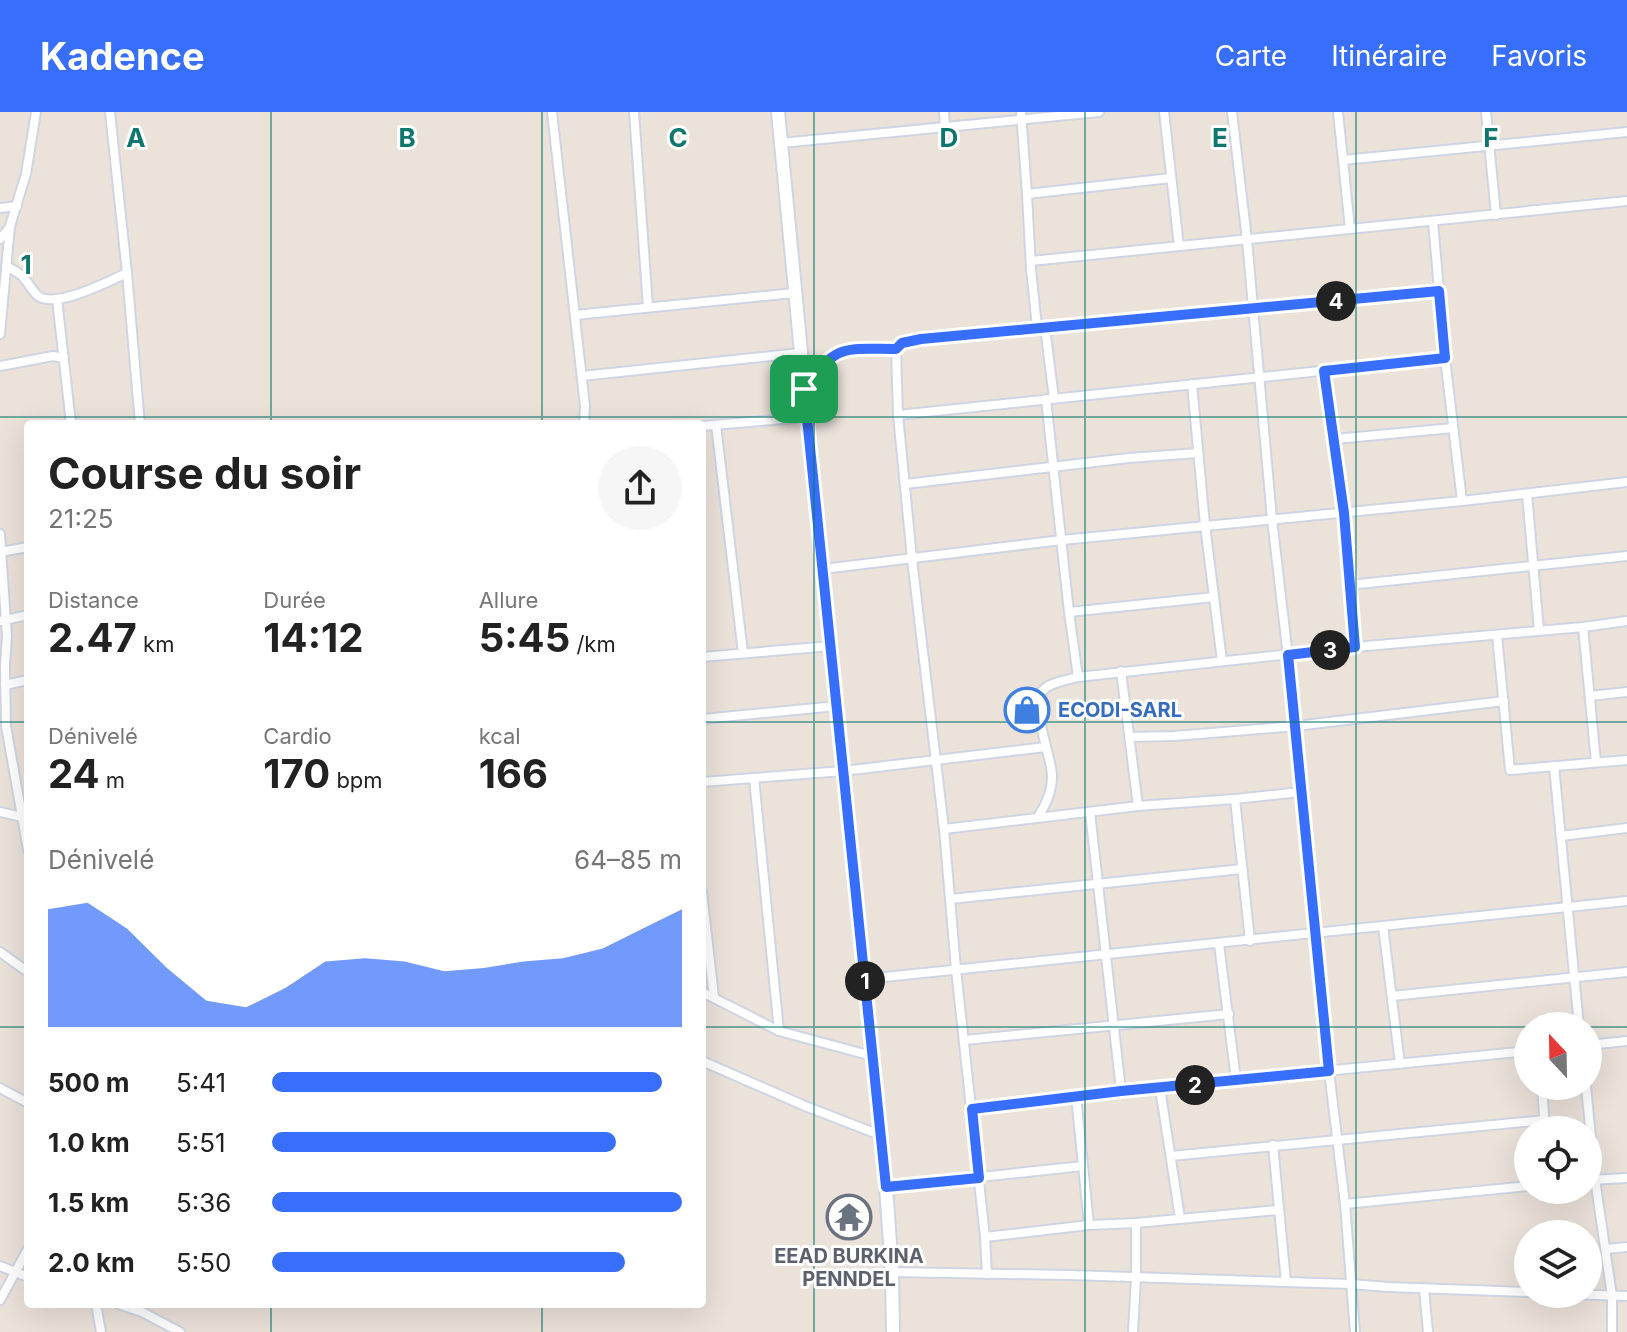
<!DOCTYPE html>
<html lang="fr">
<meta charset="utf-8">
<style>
body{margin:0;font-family:Inter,sans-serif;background:#f6f6f6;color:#222;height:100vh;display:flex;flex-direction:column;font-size:30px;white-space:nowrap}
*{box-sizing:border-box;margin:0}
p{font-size:26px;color:#767676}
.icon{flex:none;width:44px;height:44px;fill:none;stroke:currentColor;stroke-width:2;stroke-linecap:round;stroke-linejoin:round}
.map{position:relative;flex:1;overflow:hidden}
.drawer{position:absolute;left:24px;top:308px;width:682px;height:888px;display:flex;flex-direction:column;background:#fff;border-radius:8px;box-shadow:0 8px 32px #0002}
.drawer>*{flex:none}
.needle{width:52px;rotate:338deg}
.buttons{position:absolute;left:1514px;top:900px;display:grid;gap:16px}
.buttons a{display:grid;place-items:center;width:88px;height:88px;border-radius:50%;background:#fff;box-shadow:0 8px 32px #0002;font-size:40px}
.pin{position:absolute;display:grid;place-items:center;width:68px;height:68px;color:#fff;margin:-34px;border-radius:16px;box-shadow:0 4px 12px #0006}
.km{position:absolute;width:40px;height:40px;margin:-20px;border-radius:50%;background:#222;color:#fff;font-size:22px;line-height:40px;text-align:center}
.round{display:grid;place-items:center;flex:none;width:84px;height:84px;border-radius:42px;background:#f6f6f6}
.headline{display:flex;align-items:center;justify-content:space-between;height:136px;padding:0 24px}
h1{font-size:44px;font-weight:700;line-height:60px}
.stats{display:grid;grid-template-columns:repeat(3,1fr);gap:12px;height:136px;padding:8px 24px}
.stats div{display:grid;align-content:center}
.stats b{font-size:40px;font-weight:700}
.stats small{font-size:22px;font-weight:400}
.stats p{font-size:22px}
.chart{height:224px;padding:16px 24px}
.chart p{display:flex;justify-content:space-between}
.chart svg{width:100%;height:144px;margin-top:8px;fill:#376efc;opacity:.7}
ul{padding:0 24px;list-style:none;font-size:26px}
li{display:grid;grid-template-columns:128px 96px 1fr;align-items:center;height:60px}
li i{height:20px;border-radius:10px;background:#376efc}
header{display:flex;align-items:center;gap:48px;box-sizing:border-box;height:112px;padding:0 40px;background:#376efc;color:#fff}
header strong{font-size:38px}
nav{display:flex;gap:44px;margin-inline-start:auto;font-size:28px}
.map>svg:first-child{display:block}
</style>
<header>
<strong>Kadence</strong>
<nav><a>Carte</a><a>Itinéraire</a><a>Favoris</a></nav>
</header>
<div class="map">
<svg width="1627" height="1220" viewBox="0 0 1627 1220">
<rect width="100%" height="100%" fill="#ebe2da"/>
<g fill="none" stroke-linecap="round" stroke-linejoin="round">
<g stroke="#cfd5e2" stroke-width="12">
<g id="street">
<path d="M 110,0 L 127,161 L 140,312"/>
<path d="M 552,0 L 585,294 L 584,312"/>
<path d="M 634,0 L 648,195"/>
<path d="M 944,0 L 945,16"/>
<path d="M 1021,0 L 1027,82 L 1171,66"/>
<path d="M 1164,0 L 1179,134"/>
<path d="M 1232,0 L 1247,128 L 1272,407 L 1296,614 L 1329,959 L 1345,1092 L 1355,1220"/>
<path d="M 1338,0 L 1350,117"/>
<path d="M 1486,0 L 1496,103"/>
<path d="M 781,31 L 1099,0"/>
<path d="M 1343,48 L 1627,20"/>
<path d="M 1027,82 L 1031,157 L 1037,215"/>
<path d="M 0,96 L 17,94"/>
<path d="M 1433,110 L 1445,246 L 1462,389"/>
<path d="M 0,127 L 10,115"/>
<path d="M 1031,149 L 1627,89"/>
<path d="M 6,154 C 11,157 18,160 22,164 C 28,170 32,179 38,184 C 56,197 109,169 127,161"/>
<path d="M 57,187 L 71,312"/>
<path d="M 575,203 L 794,181"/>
<path d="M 1045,215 L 1054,287"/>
<path d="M 0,222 L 10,114 L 26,62 L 36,0"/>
<path d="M 896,237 L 898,303 L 912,447 L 944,717 L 956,857 L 985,1125 L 987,1162"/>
<path d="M 0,254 L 53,244 L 64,246"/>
<path d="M 1324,259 L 1344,401 L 1355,535"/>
<path d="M 582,264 L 800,241"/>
<path d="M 1192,272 L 1205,413 L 1222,549"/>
<path d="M 805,275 C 838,230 844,237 896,237 L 902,231 L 921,227 L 1439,179"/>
<path d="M 898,303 L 1445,246"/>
<path d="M 716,313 L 743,541"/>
<path d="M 702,314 L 807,305"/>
<path d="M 1335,327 L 1453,316"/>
<path d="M 905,372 L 1129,346 L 1198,341"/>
<path d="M 1527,382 L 1539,518"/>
<path d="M 0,422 L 7,524 L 5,553 L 6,614 L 28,738"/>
<path d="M 0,440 L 28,435"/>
<path d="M 823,457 L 1062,428 L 1462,389 L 1627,370"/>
<path d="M 1349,473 L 1627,444"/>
<path d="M 1069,500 L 1214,485"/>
<path d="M 0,509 L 28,503"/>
<path d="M 1583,515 L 1596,650"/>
<path d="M 1497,523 L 1510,658 L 1627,648"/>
<path d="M 702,545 L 831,534"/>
<path d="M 1121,559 L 1138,694"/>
<path d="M 1078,565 L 1355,535 L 1583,515 L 1627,509"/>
<path d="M 5,573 L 28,568"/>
<path d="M 1590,584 L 1627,580"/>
<path d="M 702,607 L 837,594"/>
<path d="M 1129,625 L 1174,624 L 1296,614 L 1504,589"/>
<path d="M 1554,654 L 1579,914"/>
<path d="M 754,666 L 779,919"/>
<path d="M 702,670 L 843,659 L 1046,635"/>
<path d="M 1235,687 L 1250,829"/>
<path d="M 0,700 L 22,705"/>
<path d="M 1090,700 L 1121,979"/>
<path d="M 1038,705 C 1046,692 1052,680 1052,664 C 1052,645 1029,592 1043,578 C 1051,570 1067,568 1078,565 L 1069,500 L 1046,287"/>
<path d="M 944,717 L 1138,694 L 1235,687 L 1301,680"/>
<path d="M 1561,724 L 1627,716"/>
<path d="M 702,780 L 714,885"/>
<path d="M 950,787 L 1242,757"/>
<path d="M 1383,814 L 1400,952"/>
<path d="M 1219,832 L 1236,968"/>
<path d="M 0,840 L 28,860"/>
<path d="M 865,867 L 1627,789"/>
<path d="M 702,880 L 779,919 L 872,944"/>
<path d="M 1392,884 L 1627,860"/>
<path d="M 965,928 L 1229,902"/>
<path d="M 1588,933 L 1627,929"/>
<path d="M 702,949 L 805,994 L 880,1023"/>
<path d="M 1542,974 L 1545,1018"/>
<path d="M 1586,974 L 1595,1067 L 1612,1184 L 1612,1220"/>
<path d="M 0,976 L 28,991"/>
<path d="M 1160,976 L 1180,1106"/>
<path d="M 1076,984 L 1089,1113"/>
<path d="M 972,997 L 1121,979 L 1528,939"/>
<path d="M 1273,1033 L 1286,1170"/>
<path d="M 1171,1044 L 1545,1008"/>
<path d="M 1588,1068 L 1627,1066"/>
<path d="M 886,1075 L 1083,1054"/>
<path d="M 1345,1092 L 1528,1074"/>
<path d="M 985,1125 L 1089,1113 L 1136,1111 L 1278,1098"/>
<path d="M 1607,1137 L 1627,1135"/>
<path d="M 0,1154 L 28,1165"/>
<path d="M 892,1160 L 1069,1163 L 1351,1172 L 1388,1175 L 1528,1180"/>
<path d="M 1424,1177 L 1428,1220"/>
<path d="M 1566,1182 L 1627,1184"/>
<path d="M 0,1188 L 28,1137"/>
<path d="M 96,1192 L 101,1220"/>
<path d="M 118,1192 L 142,1200 L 180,1220"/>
<path d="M 1133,1220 L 1136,1166 L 1136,1111"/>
</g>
</g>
<g stroke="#cfd5e2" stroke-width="16">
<path id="secondary" d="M 778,0 L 814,376 L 886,1075 L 892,1160 L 893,1220"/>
</g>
<use href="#street" stroke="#fff" stroke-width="8"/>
<use href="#secondary" stroke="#fff" stroke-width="12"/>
</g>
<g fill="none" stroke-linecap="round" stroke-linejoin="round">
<g stroke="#fff" stroke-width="16">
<path id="route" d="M 1439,179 L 1445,246 L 1324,259 L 1344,401 L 1355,535 L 1288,543 L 1329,959 L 1121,979 L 972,997 L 979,1066 L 886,1075 L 804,277 C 837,231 842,237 896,237 L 902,231 L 921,227 Z"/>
</g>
<use href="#route" stroke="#376efc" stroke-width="10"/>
</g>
<path fill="none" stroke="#0f766e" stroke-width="2" stroke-opacity="0.55" d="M 271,0 L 271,312M 542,0 L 542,312M 814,0 L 814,1220M 1085,0 L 1085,1220M 1356,0 L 1356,1220M 0,305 L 1627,305M 0,610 L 28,610M 702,610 L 1627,610M 0,915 L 28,915M 702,915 L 1528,915M 1588,915 L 1627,915M 271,1192 L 271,1220M 542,1192 L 542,1220"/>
<defs>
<g id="shop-ring" transform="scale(2.3)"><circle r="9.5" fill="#fff" stroke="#3f7fe0" stroke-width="1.5"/><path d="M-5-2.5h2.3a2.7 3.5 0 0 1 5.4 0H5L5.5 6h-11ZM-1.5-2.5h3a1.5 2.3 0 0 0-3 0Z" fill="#3f7fe0"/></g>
<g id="temple-ring" transform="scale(2.3)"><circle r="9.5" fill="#fff" stroke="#6b7280" stroke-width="1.5"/><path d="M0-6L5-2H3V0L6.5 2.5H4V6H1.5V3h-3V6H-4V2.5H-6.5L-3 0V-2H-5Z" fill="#6b7280"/></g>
</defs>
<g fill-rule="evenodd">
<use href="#shop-ring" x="1027" y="598"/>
<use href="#temple-ring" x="849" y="1105"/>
</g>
<g text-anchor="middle" stroke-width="6" stroke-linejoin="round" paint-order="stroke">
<g font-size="20" font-weight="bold" fill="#366cbe" stroke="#fff" text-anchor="start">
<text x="1058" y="605">ECODI-SARL</text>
</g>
<g font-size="20" font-weight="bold" fill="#5b616d" stroke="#fff">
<text x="849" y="1151">EEAD BURKINA<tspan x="849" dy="23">PENNDEL</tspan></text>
</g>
</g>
<g font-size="26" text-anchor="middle" font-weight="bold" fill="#0f766e" stroke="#fff" stroke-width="6" stroke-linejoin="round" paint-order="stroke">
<text x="136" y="35">A</text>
<text x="407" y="35">B</text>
<text x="678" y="35">C</text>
<text x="949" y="35">D</text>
<text x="1220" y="35">E</text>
<text x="1491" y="35">F</text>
<text x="26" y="162">1</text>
</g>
</svg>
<div class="buttons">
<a><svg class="needle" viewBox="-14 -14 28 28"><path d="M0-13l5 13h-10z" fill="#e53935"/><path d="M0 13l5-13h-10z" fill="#767676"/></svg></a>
<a><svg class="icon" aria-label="locate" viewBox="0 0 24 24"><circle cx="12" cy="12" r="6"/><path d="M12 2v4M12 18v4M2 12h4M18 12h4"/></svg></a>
<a><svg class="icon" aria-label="layers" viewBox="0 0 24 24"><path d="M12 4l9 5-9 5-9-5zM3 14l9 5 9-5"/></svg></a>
</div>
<div class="pin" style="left:804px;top:277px;background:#1e9e55"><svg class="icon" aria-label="arrive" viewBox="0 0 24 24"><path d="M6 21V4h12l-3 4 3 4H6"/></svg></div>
<b class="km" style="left:865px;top:869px">1</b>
<b class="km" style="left:1195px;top:973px">2</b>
<b class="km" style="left:1330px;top:538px">3</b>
<b class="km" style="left:1336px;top:189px">4</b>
<section class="drawer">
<div class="headline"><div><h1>Course du soir</h1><p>21:25</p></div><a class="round"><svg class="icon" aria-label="share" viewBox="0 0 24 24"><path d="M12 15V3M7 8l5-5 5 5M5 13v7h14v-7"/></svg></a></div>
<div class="stats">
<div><p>Distance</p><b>2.47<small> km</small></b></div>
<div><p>Durée</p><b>14:12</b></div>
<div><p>Allure</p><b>5:45<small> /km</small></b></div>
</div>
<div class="stats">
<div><p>Dénivelé</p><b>24<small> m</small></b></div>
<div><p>Cardio</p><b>170<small> bpm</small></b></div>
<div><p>kcal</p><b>166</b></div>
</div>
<div class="chart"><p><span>Dénivelé</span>64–85 m</p>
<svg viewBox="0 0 160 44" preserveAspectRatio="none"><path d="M0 44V8L10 6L20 14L30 26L40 36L50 38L60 32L70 24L80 23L90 24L100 27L110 26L120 24L130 23L140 20L150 14L160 8V44z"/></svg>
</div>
<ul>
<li><b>500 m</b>5:41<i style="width:95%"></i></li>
<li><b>1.0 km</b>5:51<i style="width:84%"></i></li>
<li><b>1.5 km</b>5:36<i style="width:100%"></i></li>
<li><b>2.0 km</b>5:50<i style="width:86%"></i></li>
</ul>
</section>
</div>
